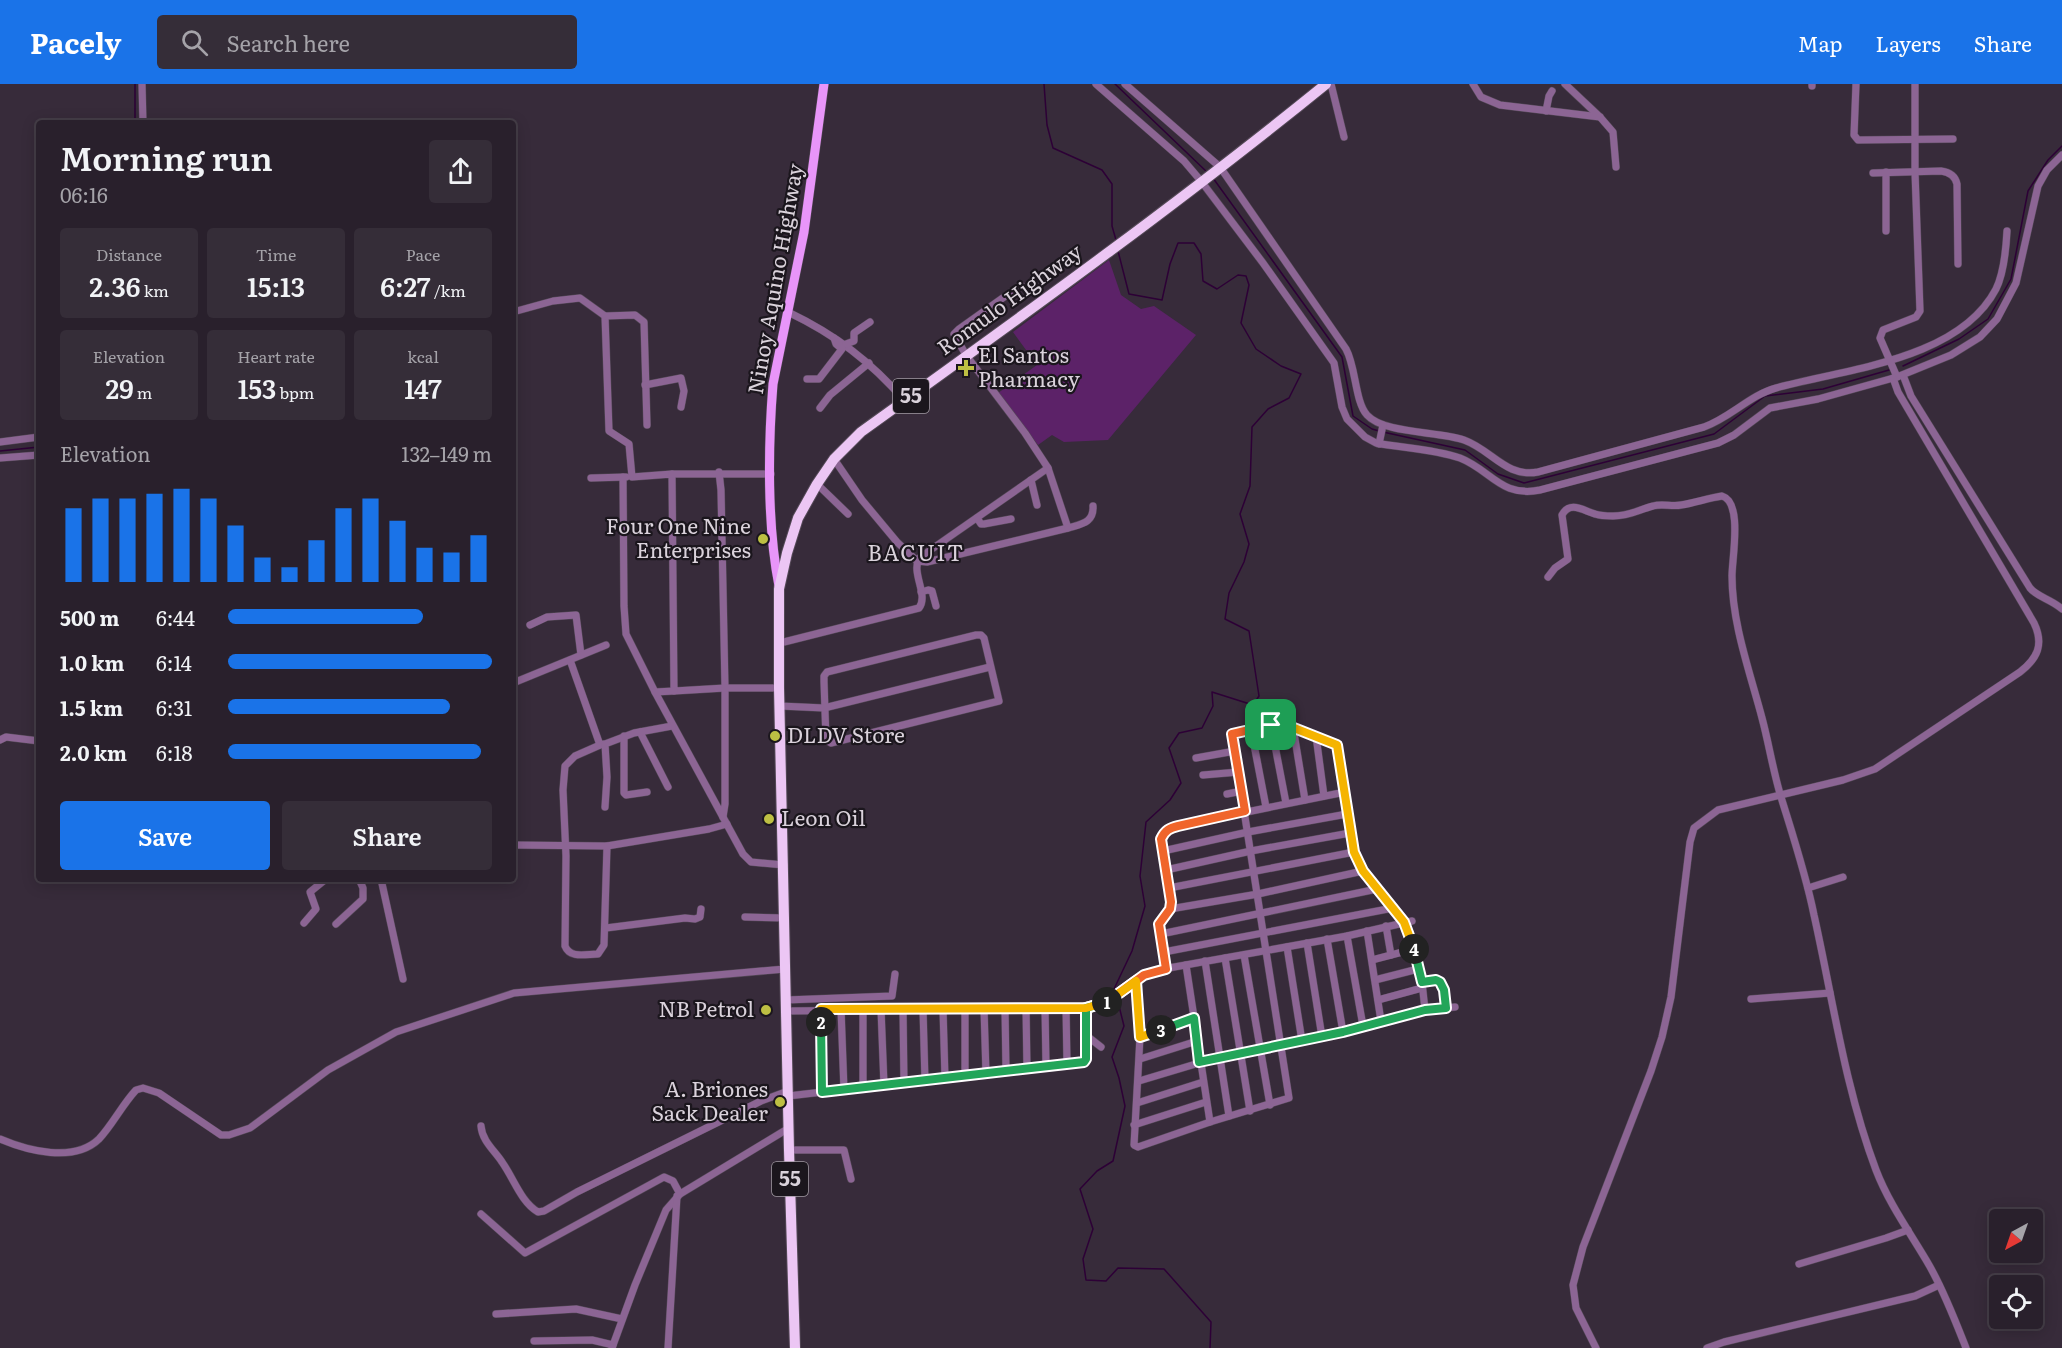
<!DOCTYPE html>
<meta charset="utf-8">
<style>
body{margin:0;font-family:Literata,serif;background:#352d38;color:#f1f3f6;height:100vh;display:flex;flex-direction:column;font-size:22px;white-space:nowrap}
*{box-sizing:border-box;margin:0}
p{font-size:20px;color:#a5a3a9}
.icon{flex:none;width:33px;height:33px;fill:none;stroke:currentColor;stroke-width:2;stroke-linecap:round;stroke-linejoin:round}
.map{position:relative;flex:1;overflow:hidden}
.details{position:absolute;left:36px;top:36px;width:480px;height:762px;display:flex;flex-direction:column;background:#29202c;border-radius:6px;box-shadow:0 3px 15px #0003,0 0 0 2px #453e48}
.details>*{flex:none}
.needle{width:39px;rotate:220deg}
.tools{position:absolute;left:1989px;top:1125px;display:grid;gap:12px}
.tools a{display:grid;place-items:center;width:54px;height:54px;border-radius:6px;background:#29202c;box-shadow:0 3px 15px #0003,0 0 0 2px #453e48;font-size:30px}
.pin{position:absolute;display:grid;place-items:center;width:51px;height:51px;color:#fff;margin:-26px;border-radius:12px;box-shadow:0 3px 9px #0006}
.km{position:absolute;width:30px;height:30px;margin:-15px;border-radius:50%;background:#222;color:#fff;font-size:16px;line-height:30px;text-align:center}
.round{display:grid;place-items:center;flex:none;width:63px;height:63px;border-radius:6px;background:#352d38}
.head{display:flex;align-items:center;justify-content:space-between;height:102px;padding:0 24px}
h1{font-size:33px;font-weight:600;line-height:45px}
.stats{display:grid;grid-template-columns:repeat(3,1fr);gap:9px;height:102px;padding:6px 24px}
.stats div{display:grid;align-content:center;border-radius:6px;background:#352d38;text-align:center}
.stats b{font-size:26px;font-weight:600}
.stats small{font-size:16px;font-weight:400}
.stats p{font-size:16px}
.chart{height:168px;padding:12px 24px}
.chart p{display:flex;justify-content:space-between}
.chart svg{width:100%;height:108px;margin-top:6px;stroke:#1a73e8;stroke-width:6}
.primary-button{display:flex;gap:12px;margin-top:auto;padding:12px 24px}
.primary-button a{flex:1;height:69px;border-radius:6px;background:#1a73e8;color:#fff;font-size:24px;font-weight:600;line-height:69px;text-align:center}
.primary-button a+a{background:#352d38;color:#f1f3f6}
ul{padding:0 24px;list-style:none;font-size:20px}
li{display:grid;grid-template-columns:96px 72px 1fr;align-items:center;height:45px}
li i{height:15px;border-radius:8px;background:#1a73e8}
header{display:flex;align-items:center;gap:36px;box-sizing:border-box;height:84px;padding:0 30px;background:#1a73e8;color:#fff}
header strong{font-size:28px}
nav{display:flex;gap:33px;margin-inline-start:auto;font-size:21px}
.search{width:420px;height:54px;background:#352d38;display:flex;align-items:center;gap:15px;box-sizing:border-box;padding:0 21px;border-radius:6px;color:#a5a3a9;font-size:22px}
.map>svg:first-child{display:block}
</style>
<header>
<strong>Pacely</strong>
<div class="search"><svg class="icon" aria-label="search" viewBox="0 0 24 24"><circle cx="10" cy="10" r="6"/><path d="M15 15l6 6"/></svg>Search here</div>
<nav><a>Map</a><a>Layers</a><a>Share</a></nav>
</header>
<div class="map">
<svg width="2062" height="1264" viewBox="0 0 2062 1264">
<rect width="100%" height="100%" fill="#372b3a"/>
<path fill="#5c2268" d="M 1109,176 L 1121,211 L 1141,225 L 1154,222 L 1196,251 L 1108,356 L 1064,358 L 1052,351 L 1038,361 L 998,309 L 1037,281 L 1013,248 Z"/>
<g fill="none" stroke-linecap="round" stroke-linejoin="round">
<g stroke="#2d0036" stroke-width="1.5">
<path d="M 135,0 L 135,39"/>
<path d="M 1044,0 L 1047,41 L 1053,64 L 1102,86 L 1112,100 L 1112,142 L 1116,156"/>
<path d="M 1115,0 L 1208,89"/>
<path d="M 1213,94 L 1342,273 L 1353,332 L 1372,345 L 1379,347"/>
<path d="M 1903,282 L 1959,255 L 1988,235 L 2011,195 L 2028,107 L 2048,76 L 2062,62"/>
<path d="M 1383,348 L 1465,366 L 1498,390 L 1524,399 L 1714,350 L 1765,312 L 1823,305 L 1889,286"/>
<path d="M 0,367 L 39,363"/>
<path d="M 1115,909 L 1114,905 L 1132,867 L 1145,822 L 1140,792 L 1146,738 L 1170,716 L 1181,699 L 1169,664 L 1179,649 L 1202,644 L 1213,622 L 1212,608 L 1253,621 L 1259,612 L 1249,547 L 1225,535 L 1229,509 L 1244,478 L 1249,460 L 1240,430 L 1250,402 L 1252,343 L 1268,325 L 1289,314 L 1301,290 L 1281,282 L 1256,265 L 1241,239 L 1249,201 L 1246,192 L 1238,191 L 1217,205 L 1203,197 L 1201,170 L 1194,159 L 1178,159 L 1170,180 L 1162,216 L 1129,210 L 1118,167"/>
<path d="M 1117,914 L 1124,942 L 1112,973 L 1119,994 L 1125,1022 L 1113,1077 L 1097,1087 L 1080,1105 L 1093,1145 L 1083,1175 L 1086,1196 L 1106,1197 L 1118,1184 L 1164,1185 L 1211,1238 L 1210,1264"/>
</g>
<g stroke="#544957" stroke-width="8">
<g id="minor">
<path d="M 142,0 L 143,39"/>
<path d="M 1096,0 L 1184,77 L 1201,97 L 1263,179 L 1334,279 L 1342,323 L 1347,335 L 1365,353 L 1376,359 C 1403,364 1434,365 1460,374 C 1491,386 1501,414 1540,406 L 1718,359 L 1734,351 L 1770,324 L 1818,315 L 1897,293 L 1951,271 L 1980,253 L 1997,235 L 2016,199 L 2038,102 L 2047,86 L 2062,71"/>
<path d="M 1125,0 L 1220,83 L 1346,265 C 1356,283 1355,318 1367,331 C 1384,350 1439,347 1464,356 C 1492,366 1506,394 1538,388 L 1704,343 C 1730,334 1750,311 1776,304 C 1845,285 1959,276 1996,205 C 2004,189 2006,166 2007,147"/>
<path d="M 1331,0 L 1344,53"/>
<path d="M 1473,0 L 1481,13 L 1500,21 L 1600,33"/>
<path d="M 1565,0 L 1600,33 L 1613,48 L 1616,83"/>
<path d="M 1856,0 L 1854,51 L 1858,56 L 1953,55"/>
<path d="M 1812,2 L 1812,0"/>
<path d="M 1546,27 L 1549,12 L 1552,7"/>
<path d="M 1886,88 L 1886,147"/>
<path d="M 1873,89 L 1941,87 C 1949,88 1955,91 1957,100 L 1958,180"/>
<path d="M 513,228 L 553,217 L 580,214 L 605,232 L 609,347 L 629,360 L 632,393 L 672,390 L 674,607 L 725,604 L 721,406 L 719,388"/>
<path d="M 788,228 C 836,251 870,277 905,317"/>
<path d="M 605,232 L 635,231 L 644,238 L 647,341"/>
<path d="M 846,260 L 854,257 L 854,249 L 870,238"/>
<path d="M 1903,291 L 1911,312 L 2030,504 C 2037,513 2051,515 2062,525"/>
<path d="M 1897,293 L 1880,254 L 1883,246 L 1916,233 L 1920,227 L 1915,88 L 1915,0"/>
<path d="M 807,295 L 819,295 L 842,265 L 836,260 L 834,254"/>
<path d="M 645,301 L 681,294 L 684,307 L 681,323"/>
<path d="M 820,324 L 830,311 L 869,279"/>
<path d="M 0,358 L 39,353"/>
<path d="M 1379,360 L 1383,341"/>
<path d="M 0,374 L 39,371"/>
<path d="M 834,375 L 862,416 L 897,458 L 917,477 L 927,478 L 1068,444 L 1048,384"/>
<path d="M 672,390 L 771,390"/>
<path d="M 623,393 L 624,522 L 626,550 L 655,608"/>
<path d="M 591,394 L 626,393"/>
<path d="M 1031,396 L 1037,421"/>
<path d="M 817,400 L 848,430"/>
<path d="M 977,434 L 981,440 L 984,440 L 1011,435"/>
<path d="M 1068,444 C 1081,440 1094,439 1093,422"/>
<path d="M 1548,493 L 1555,484 L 1568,475 L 1562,431 C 1570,416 1584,427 1595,430 C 1601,432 1607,432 1613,432 C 1630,432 1638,426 1653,422 C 1662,419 1672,423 1681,421 C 1695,419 1708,414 1722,412 C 1743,418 1732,474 1732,492 C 1732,540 1750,588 1762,634 C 1769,660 1773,687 1781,713 C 1793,752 1806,791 1814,831 C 1833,916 1845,1004 1876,1086 C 1889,1120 1911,1150 1929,1181 C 1944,1207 1955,1236 1966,1264"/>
<path d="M 921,508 L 928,506 L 932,507 L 936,522"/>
<path d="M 530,541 L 547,533 L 576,531 L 581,571"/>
<path d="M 976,551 L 981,551 L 984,554 L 999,617 L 831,659 L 826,656 L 824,598 L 824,592 L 827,588 Z"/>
<path d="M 780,559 L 919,524 C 929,511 911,490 919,474 L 1048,384 L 1025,349 L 966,271 L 954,250 L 959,245 L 1021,201"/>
<path d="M 570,576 L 600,661 L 603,660"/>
<path d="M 513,599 L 606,561"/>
<path d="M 674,607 L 655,608 L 743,770 L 751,778 L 784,781"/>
<path d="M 780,622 L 824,624 L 990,583"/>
<path d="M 1284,640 L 1287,631"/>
<path d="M 1271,641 L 1286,719"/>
<path d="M 1293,643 L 1305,716"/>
<path d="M 1259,644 L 1266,626"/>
<path d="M 1251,645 L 1266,723"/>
<path d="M 640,648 L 668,703"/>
<path d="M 624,652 L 624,709 L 626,711 L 647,708"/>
<path d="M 1316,652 L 1324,712"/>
<path d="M 0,656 L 6,653 L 39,657"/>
<path d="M 600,661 L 575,672 L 565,682 L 563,706 L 566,772 L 565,862 C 570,875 586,870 598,870 L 604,861 L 607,762"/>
<path d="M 1196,674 L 1235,667"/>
<path d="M 1203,691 L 1239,688"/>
<path d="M 1227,710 L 1242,707"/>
<path d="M 605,723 L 607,693 L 605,660 L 634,649 L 672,642"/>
<path d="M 723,733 L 725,720 L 725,604 L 779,604"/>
<path d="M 513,761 L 607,762 L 709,745 L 727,740"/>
<path d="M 1163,767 L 1248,748 L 1347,730"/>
<path d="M 1166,786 L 1251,767 L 1350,749"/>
<path d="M 381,795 L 403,895"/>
<path d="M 1169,804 L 1354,768"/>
<path d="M 1808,804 L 1843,793"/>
<path d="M 1170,825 L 1258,810 L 1363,787"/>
<path d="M 745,833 L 785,834"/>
<path d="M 304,839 L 316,825 L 310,808 L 326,795"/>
<path d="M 336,840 L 363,815 L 363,804 L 359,795"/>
<path d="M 1386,842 L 1391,871"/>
<path d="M 606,844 L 685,834 L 695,835 L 700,833 L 701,825"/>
<path d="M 1367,847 L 1381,937"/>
<path d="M 1161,850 L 1377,805"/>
<path d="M 1347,852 L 1363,942"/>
<path d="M 1327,855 L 1343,948"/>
<path d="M 1307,859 L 1322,953"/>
<path d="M 1287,863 L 1302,957"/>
<path d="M 1164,868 L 1393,824"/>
<path d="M 1244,871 L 1270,1021"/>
<path d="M 1225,874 L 1250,1027"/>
<path d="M 1372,876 L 1414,865"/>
<path d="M 1205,877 L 1229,1032"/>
<path d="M 1186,881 L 1210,1038"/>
<path d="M 1166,885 L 1159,840 L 1170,825 L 1171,818 L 1161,755 C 1165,746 1170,744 1178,742 L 1345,708"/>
<path d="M 1375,896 L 1418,885"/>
<path d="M 1136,897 L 1140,953 L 1134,1061 L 1138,1063 L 1210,1038 L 1289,1014 L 1232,650 L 1271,641 L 1284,640 L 1337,661 L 1354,768 L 1363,787 L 1404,838 L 1414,865 L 1422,898 L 1425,926"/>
<path d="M 1422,898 L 1436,896 L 1440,898 L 1444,906 L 1446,924"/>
<path d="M 1751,915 L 1830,909"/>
<path d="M 786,916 L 892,912 L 895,890"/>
<path d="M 1378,916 L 1422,904"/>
<path d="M 1026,923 L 1027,985"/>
<path d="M 1045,923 L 1046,982"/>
<path d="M 1066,923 L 1067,979"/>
<path d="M 965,924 L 965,992"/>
<path d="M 984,924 L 986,990"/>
<path d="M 1005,924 L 1006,987"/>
<path d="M 821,925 L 822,1008"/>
<path d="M 841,925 L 844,1006"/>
<path d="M 863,925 L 863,1004"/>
<path d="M 881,925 L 884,1001"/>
<path d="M 903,925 L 904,999"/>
<path d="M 923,925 L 925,997"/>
<path d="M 943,925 L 945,994"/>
<path d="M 787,927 L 1086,924 L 1107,918 L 1144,891 L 1152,887 L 1347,852 L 1412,837"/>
<path d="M 1087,952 L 1101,963"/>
<path d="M 1140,953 L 1194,934"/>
<path d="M 1140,975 L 1197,957"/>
<path d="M 1139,997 L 1199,979 L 1343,948 L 1425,926 L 1455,923"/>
<path d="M 788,1012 L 1084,978 L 1086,975 L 1086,924"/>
<path d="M 1137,1019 L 1203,998"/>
<path d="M 1134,1041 L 1206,1018"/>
<path d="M 481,1042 C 482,1057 495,1067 502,1078 C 514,1095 521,1118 538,1128 L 544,1127 L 577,1108 L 761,1017 L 788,1007"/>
<path d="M 0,1055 C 28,1067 74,1079 99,1055 C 113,1040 122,1021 136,1006 L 143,1004 L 159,1009 L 221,1051 L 229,1051 L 250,1044 L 328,986 L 396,948 L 514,909 L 785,885"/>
<path d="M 789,1066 L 844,1066 L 851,1095"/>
<path d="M 481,1130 L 525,1169 L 664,1093 L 673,1097 L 680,1110"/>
<path d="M 1799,1180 L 1886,1154 L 1908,1146"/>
<path d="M 496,1230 L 576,1225 L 622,1235"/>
<path d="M 534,1257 L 592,1256 L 613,1261"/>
<path d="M 612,1264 L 635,1201 L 666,1126 L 680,1110 L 789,1044"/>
<path d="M 668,1264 L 677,1112"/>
<path d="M 1596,1264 L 1576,1224 L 1573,1201 L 1583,1163 L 1651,987 L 1662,953 L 1671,913 L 1690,758 L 1694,744 L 1718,726 L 1843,696 L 1875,685 L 2020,588 C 2038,574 2044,560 2034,539 L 1898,308 L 1893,294"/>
<path d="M 1707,1264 L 1724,1258 L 1915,1212 L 1939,1201"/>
</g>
</g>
<g stroke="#544957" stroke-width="10">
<path id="major" d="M 779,502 C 767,442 768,362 773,300 L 804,148 L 824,0"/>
</g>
<g stroke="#544957" stroke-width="12">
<path id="highway" d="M 795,1264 L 789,1066 L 779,604 L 779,505 L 787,469 L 798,434 L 817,400 L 834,375 L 861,348 C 1018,235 1176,122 1326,0"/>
</g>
<use href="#minor" stroke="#8c6594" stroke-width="7"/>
<use href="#major" stroke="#e895f9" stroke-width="9"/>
<use href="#highway" stroke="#ecc6f4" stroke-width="10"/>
</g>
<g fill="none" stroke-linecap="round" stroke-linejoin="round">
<g stroke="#fff" stroke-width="12">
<path id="split-1" d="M 1107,918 L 1144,891 L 1166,885 L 1159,840 L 1170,825 L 1171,818 L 1161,755 C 1165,746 1170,744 1178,742 L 1245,727 L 1232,650 L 1271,641"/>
</g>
<g stroke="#fff" stroke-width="12">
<path id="split-2" d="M 821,938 L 822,1008 L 1084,978 L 1086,975 L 1086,924 L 1107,918"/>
</g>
<g stroke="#fff" stroke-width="12">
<path id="split-3" d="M 821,938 L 821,925 L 1086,924 L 1107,918 L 1136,897 L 1140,953 L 1161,946"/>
</g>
<g stroke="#fff" stroke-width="12">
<path id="split-4" d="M 1161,946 L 1194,934 L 1199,978 L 1343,948 L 1425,926 L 1446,924 L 1444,906 L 1440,898 L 1436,896 L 1422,898 L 1414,865"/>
</g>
<g stroke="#fff" stroke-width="12">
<path id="split-5" d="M 1271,641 L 1284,640 L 1337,661 L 1354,768 L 1363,787 L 1404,838 L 1414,865"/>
</g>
<use href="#split-1" stroke="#f0652b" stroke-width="8"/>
<use href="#split-2" stroke="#22a559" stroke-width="8"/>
<use href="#split-3" stroke="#f5b400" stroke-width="8"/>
<use href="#split-4" stroke="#22a559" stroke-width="8"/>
<use href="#split-5" stroke="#f5b400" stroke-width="8"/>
</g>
<g fill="#bdbf43" stroke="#1b161d" stroke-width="2">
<path d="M963 275h6v6h6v6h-6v6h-6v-6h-6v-6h6z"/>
<circle cx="763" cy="455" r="6"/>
<circle cx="775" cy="652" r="6"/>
<circle cx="769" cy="735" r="6"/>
<circle cx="766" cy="926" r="6"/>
<circle cx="780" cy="1018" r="6"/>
</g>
<g text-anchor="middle" stroke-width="4.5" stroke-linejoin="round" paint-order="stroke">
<g fill="#1b161d" stroke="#a19aa2" stroke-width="1.5">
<rect x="893" y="295" width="36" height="34" rx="4.5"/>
<rect x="772" y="1078" width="36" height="34" rx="4.5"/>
</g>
<g font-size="20" font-weight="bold" fill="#dad2db">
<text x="911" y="319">55</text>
<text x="790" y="1102">55</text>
</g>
<g font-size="21" fill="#dad2db" stroke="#1b161d">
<text transform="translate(776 195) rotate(-80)" y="7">Ninoy Aquino Highway</text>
<text transform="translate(1010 216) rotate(-36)" y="7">Romulo Highway</text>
</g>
<g font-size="21" fill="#dad2db" stroke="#1b161d" text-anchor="start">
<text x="978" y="279">El Santos<tspan x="978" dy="24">Pharmacy</tspan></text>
<text x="751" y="450" text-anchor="end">Four One Nine<tspan x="751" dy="24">Enterprises</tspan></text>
<text x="787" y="659">DLDV Store</text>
<text x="781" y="742">Leon Oil</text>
<text x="754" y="933" text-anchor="end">NB Petrol</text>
<text x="768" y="1013" text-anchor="end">A. Briones<tspan x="768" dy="24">Sack Dealer</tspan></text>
</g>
<g font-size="22" letter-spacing="1.5" fill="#dad2db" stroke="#1b161d">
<text x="916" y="477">BACUIT</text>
</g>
</g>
</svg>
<div class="tools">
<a><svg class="needle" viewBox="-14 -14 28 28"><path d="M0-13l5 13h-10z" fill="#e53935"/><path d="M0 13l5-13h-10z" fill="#a5a3a9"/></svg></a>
<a><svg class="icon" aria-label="locate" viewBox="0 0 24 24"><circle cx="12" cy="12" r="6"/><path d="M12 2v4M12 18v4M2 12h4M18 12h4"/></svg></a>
</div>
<div class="pin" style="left:1271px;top:641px;background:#1e9e55"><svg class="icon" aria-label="arrive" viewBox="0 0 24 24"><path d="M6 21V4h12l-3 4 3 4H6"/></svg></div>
<b class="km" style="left:1107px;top:918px">1</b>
<b class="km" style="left:821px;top:938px">2</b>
<b class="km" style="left:1161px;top:946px">3</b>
<b class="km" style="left:1414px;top:865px">4</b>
<section class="details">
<div class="head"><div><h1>Morning run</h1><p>06:16</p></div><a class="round"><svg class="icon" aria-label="share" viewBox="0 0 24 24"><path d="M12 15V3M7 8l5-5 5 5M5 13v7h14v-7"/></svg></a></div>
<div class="stats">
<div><p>Distance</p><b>2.36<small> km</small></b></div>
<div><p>Time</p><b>15:13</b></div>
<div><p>Pace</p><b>6:27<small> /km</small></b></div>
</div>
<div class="stats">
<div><p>Elevation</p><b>29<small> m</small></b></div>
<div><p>Heart rate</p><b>153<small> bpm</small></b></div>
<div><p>kcal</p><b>147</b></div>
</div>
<div class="chart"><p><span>Elevation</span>132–149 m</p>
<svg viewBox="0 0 160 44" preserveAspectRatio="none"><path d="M5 44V14M15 44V10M25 44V10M35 44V8M45 44V6M55 44V10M65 44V21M75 44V34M85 44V38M95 44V27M105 44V14M115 44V10M125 44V19M135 44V30M145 44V32M155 44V25"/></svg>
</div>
<ul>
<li><b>500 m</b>6:44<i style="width:74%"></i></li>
<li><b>1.0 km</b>6:14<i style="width:100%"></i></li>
<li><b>1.5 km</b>6:31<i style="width:84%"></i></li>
<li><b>2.0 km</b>6:18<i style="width:96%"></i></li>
</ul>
<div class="primary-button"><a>Save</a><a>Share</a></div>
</section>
</div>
